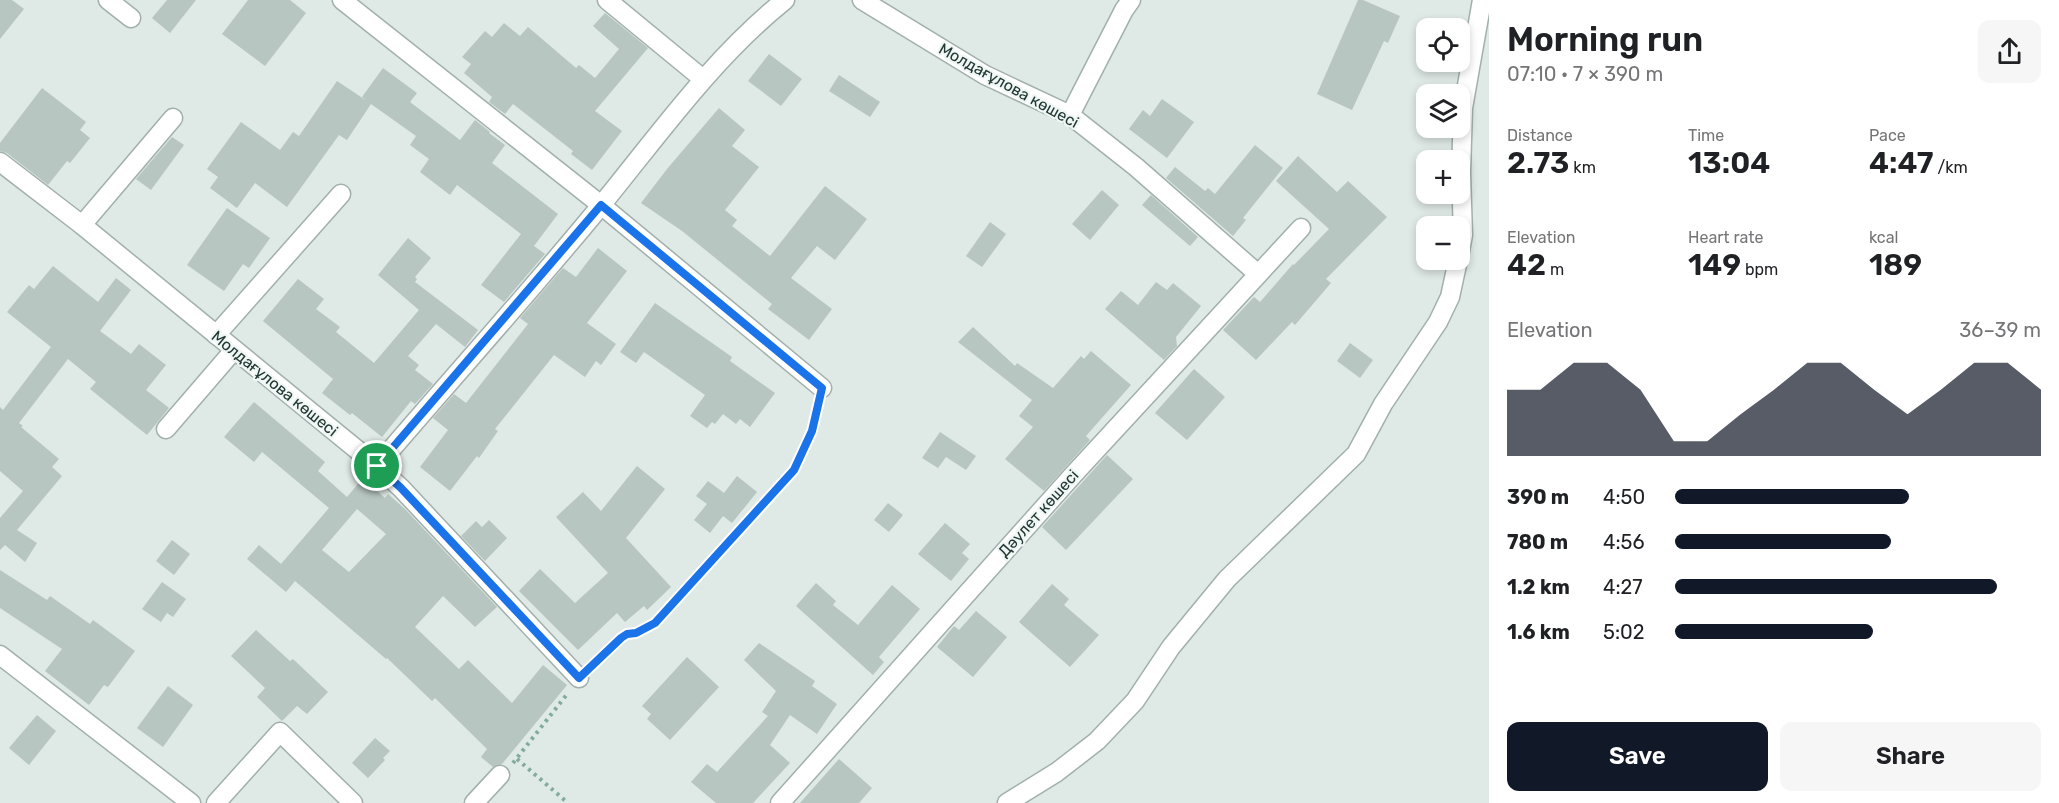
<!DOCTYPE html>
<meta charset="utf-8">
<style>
body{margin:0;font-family:Rubik,sans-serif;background:#f6f6f6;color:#202124;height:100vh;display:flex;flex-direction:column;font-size:22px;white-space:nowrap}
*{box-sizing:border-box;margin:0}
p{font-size:20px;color:#757577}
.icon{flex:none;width:33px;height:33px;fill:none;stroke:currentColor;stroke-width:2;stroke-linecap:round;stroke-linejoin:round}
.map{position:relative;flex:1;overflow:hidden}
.drawer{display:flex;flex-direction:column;background:#fff;width:570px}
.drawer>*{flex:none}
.fabs{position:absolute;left:1416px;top:18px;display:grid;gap:12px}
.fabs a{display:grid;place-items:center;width:54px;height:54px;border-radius:12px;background:#fff;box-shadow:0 3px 9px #0003;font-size:30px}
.pin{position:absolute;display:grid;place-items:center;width:51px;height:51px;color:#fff;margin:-26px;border:3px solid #fff;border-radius:50%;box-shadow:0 2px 6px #0007}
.round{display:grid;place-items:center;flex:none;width:63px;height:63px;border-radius:12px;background:#f6f6f6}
.overview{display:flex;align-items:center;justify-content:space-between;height:102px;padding:0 18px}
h1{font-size:33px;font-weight:600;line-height:45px}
.stats{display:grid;grid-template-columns:repeat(3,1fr);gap:9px;height:102px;padding:6px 18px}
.stats div{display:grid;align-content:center}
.stats b{font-size:30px;font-weight:600}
.stats small{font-size:16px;font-weight:400}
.stats p{font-size:16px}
.chart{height:168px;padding:12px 18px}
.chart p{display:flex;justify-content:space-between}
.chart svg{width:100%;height:108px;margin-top:6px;fill:#111827;opacity:.7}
.button{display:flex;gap:12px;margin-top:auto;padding:12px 18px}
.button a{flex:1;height:69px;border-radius:12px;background:#111827;color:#fff;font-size:24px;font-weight:600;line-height:69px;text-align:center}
.button a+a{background:#f6f6f6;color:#202124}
ul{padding:0 18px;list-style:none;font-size:20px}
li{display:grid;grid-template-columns:96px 72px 1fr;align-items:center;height:45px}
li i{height:15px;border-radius:8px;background:#111827}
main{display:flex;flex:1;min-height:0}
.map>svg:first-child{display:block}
</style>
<main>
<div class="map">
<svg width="1489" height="803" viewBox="0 0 1489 803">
<rect width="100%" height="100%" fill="#dfe9e5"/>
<g fill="#b7c6c1" fill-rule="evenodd">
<path d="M 0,0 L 12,0 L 24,9 L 0,39 Z"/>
<path d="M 167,0 L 196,0 L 170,33 L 152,18 Z"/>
<path d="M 248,0 L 290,0 L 306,13 L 265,66 L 222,34 Z"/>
<path d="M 1358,0 L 1363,0 L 1400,16 L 1388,43 L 1384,41 L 1352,110 L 1317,94 Z"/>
<path d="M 605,13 L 648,48 L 595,111 L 622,131 L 592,170 L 571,154 L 573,151 L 513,104 L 505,114 L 489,102 L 492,97 L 464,73 L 471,64 L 462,57 L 485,31 L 492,37 L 504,23 L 520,36 L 528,27 L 576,68 L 579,65 L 595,78 L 619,49 L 593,26 Z"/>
<path d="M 769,54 L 802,79 L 781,106 L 748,81 Z"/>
<path d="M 383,68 L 417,93 L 410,102 L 460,140 L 475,120 L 490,132 L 489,133 L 505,145 L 492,163 L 558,214 L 534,246 L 545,254 L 504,302 L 481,285 L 521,234 L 457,185 L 450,195 L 420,172 L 429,159 L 410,145 L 416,136 L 371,104 L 347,140 L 339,135 L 287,207 L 255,183 L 237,208 L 210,188 L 218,177 L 207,169 L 241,122 L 280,150 L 293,132 L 299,136 L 337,81 L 367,101 L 362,97 Z"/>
<path d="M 839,75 L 880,102 L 870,117 L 829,91 Z"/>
<path d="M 42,88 L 86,122 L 80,130 L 90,138 L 70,163 L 67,161 L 48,185 L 7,153 L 0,151 L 0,143 Z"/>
<path d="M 1162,99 L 1194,122 L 1167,158 L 1129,129 L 1143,110 L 1150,116 Z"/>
<path d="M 719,108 L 745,130 L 732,146 L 759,167 L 725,210 L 737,220 L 732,226 L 770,256 L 825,186 L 867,219 L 835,260 L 817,246 L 791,278 L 832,309 L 809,340 L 768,309 L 772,304 L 682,231 L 641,203 L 667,169 Z"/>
<path d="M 172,137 L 184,145 L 151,190 L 136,179 Z"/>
<path d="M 1255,145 L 1283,168 L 1243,218 L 1246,220 L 1233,236 L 1166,178 L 1175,167 L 1205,191 L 1208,188 L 1215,194 Z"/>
<path d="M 1298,156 L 1337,192 L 1348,181 L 1387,217 L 1326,279 L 1331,283 L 1295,325 L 1292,322 L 1256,360 L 1223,330 L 1254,297 L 1260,302 L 1293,264 L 1294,265 L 1329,229 L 1276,181 Z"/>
<path d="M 1102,190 L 1119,205 L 1090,240 L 1072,224 Z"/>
<path d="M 1151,195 L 1198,237 L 1190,246 L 1142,205 Z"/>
<path d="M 227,208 L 270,238 L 249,268 L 243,264 L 224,291 L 187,265 Z"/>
<path d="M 990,222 L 1006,234 L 982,267 L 966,256 Z"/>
<path d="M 408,238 L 431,258 L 415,277 L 417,279 L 415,282 L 478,330 L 465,347 L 436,324 L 408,356 L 419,365 L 415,370 L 433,384 L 415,404 L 411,401 L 382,437 L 352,413 L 350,415 L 322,393 L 333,379 L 263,321 L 298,279 L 324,299 L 316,309 L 340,327 L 336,332 L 374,363 L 419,310 L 378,275 Z"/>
<path d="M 598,248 L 627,271 L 587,323 L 616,344 L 601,365 L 596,361 L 585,377 L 554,355 L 495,429 L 498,431 L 479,458 L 477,456 L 450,491 L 420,467 L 448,430 L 433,418 L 454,394 L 466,403 L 528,324 L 520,318 L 563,268 L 576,277 Z"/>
<path d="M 53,266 L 98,302 L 116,278 L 131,290 L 100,331 L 131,354 L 139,344 L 166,365 L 146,390 L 169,408 L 147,435 L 90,389 L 96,382 L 68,359 L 19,423 L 23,426 L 21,427 L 59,459 L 52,467 L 62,476 L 17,530 L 37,543 L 25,562 L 5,545 L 0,550 L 0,518 L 23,491 L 0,471 L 0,407 L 3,410 L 51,347 L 7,312 L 29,285 L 34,289 Z"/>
<path d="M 1156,282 L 1167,290 L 1173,283 L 1201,306 L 1176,337 L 1177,346 L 1164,360 L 1105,309 L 1121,291 L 1138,305 Z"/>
<path d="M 655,303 L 732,357 L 730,361 L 775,393 L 750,427 L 740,419 L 736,424 L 723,414 L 715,424 L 712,422 L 707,428 L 690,416 L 705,395 L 644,352 L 636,363 L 620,352 Z"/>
<path d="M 973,327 L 1015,366 L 1017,363 L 1053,388 L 1081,356 L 1084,359 L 1091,351 L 1131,385 L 1086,436 L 1090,440 L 1044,491 L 1005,459 L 1033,427 L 1019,416 L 1032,400 L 958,342 Z"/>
<path d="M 1350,343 L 1373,360 L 1360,378 L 1337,361 Z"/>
<path d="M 1194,369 L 1225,397 L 1187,440 L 1155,413 Z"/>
<path d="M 254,402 L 325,462 L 318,471 L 347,497 L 363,478 L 385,498 L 388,494 L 405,509 L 497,607 L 475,627 L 443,596 L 415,627 L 459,669 L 468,660 L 512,703 L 543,665 L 567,685 L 502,764 L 493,767 L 481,757 L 487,749 L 435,698 L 432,701 L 387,658 L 386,659 L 295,581 L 286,592 L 247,559 L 259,545 L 281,564 L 329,508 L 262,452 L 254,462 L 224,437 ZM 357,509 L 386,534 L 349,572 L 322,550 Z"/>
<path d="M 940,432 L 976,456 L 966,470 L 946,457 L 938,468 L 922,458 Z"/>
<path d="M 1107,455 L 1133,479 L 1066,550 L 1042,527 Z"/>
<path d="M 637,466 L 665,489 L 626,538 L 671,587 L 647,610 L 644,606 L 625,622 L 617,613 L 578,650 L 519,591 L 540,569 L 575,603 L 608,573 L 556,517 L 583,492 L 601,511 Z"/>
<path d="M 737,476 L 757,492 L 732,523 L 723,516 L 710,533 L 694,520 L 707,504 L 696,496 L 708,481 L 724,493 Z"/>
<path d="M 888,503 L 903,515 L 889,532 L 874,520 Z"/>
<path d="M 489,520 L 507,538 L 485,561 L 461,536 L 476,521 L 482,527 Z"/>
<path d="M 945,523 L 970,544 L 962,553 L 969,559 L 951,581 L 918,554 Z"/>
<path d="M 172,540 L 190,554 L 174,575 L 156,561 Z"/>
<path d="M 0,570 L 47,600 L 50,596 L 90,624 L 93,620 L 135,651 L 108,687 L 104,685 L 89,705 L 45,671 L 62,649 L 0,608 Z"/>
<path d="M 162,582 L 186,599 L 173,617 L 167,613 L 161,622 L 142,609 Z"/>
<path d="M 816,583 L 836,601 L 833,605 L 858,625 L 892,585 L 920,609 L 879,657 L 884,662 L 873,675 L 796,606 Z"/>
<path d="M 1052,584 L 1069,599 L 1064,605 L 1099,635 L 1070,667 L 1019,622 Z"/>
<path d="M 976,611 L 1007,637 L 973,677 L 937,647 L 954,626 L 959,630 Z"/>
<path d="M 256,630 L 290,661 L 293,659 L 328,692 L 307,714 L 297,706 L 282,721 L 257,697 L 265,688 L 231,656 Z"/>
<path d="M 759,643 L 815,681 L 812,686 L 837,704 L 817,734 L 790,715 L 770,745 L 790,763 L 753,803 L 716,803 L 691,782 L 707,764 L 717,772 L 768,716 L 762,712 L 776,691 L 744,660 Z"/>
<path d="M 687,657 L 719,687 L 670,740 L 647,719 L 651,714 L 642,706 Z"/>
<path d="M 168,686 L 193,705 L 163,747 L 137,728 Z"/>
<path d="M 37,715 L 56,731 L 29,765 L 9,748 Z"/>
<path d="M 375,738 L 390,751 L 383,758 L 385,760 L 368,778 L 352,763 Z"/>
<path d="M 839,759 L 872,788 L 859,803 L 800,803 Z"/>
</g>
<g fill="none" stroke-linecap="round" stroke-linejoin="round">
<g stroke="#a2b0ac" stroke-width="21">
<g id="minor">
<path d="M 108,0 L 131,18"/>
<path d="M 342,0 L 601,205 L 822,388"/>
<path d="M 607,0 L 703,79"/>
<path d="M 862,0 L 985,75 L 1070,115 L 1136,167 L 1258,274"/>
<path d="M 1070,115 L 1124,10 L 1131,0"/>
<path d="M 0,162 L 82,225 L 377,466 L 401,488 L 579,678"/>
<path d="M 82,225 L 173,118"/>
<path d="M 1460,251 L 1463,235 L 1461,173 L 1463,108 L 1482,0"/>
<path d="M 216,335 L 341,194"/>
<path d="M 166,429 L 234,350"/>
<path d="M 377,466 C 452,378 530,292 603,203 C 660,133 714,57 785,0"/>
<path d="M 0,655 L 191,803"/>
<path d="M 216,803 L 280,732 L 353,803"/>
<path d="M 474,803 L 500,775"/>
<path d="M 780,803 L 1073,475 L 1301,228"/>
<path d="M 1007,803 L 1057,772 L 1097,741 L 1135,701 L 1171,647 L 1227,579 L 1356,454 L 1383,404 L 1438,322 L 1450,297 L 1458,260"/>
</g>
</g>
<g stroke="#82aa9f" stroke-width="4" stroke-dasharray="3 4.5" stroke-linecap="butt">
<path d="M 593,665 L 627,634 L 637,633 L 655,623 L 794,470 L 812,431 L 818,406"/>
<path d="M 517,759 L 568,803"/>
<path d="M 513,763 L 568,693"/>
</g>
<use href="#minor" stroke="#fff" stroke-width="18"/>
</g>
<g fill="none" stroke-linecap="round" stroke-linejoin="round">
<g stroke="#fff" stroke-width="12">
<path id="route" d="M 601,205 L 822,388 L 812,431 L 794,470 L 655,623 L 636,633 L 627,634 L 621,638 L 579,678 L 401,488 L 377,466 Z"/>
</g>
<use href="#route" stroke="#1a73e8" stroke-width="8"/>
</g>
<g text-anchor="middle" stroke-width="4.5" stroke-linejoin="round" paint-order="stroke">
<g font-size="16" fill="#213733" stroke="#eff6f3">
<text transform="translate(1009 85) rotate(29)" y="6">Молдағұлова көшесі</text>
<text transform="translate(275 383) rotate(39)" y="6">Молдағұлова көшесі</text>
<text transform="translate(1038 513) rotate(-48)" y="6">Дәулет көшесі</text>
</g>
</g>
</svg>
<div class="fabs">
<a><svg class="icon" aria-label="locate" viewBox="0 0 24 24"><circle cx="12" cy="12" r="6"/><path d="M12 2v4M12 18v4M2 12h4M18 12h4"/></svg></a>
<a><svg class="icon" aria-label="layers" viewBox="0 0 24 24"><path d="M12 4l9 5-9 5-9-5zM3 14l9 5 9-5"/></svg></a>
<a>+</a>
<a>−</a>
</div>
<div class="pin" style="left:377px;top:466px;background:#1e9e55"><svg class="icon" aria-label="arrive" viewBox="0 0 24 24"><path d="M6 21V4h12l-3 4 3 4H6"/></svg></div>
</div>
<section class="drawer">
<div class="overview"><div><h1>Morning run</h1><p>07:10 · 7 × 390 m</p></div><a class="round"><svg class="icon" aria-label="share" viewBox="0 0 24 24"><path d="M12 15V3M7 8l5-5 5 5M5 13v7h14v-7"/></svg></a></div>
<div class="stats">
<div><p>Distance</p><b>2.73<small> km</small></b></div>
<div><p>Time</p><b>13:04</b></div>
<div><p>Pace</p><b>4:47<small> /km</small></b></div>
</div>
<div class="stats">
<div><p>Elevation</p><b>42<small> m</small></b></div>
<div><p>Heart rate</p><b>149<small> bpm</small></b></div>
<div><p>kcal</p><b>189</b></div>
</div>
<div class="chart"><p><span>Elevation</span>36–39 m</p>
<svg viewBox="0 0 160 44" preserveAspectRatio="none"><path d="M0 44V17L10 17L20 6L30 6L40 17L50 38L60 38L70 27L80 17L90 6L100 6L110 17L120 27L130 17L140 6L150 6L160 17V44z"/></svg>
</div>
<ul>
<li><b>390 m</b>4:50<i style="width:64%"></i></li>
<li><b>780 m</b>4:56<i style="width:59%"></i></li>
<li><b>1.2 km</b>4:27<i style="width:88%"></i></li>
<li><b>1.6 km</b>5:02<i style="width:54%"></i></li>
</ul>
<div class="button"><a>Save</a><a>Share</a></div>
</section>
</main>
